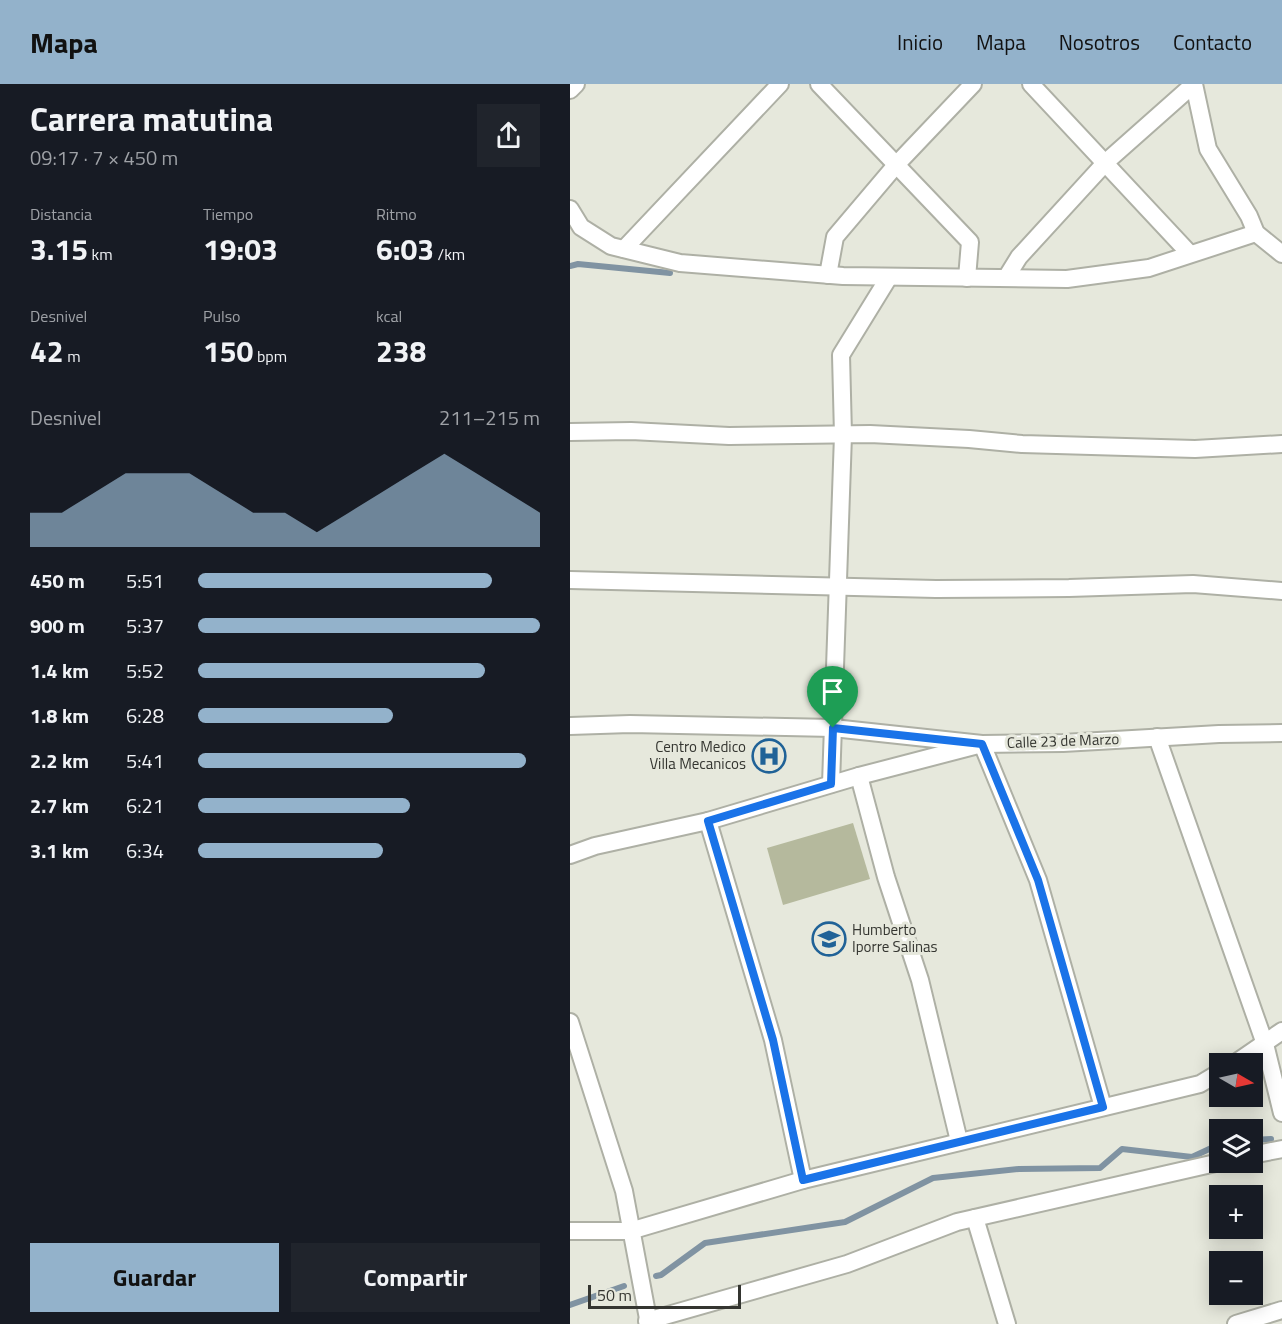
<!DOCTYPE html>
<html lang="es">
<meta charset="utf-8">
<style>
body{margin:0;font-family:"Titillium Web",sans-serif;background:#20242c;color:#f1f3f6;height:100vh;display:flex;flex-direction:column;font-size:22px;white-space:nowrap}
*{box-sizing:border-box;margin:0}
p{font-size:20px;color:#9ea1a6}
.icon{flex:none;width:33px;height:33px;fill:none;stroke:currentColor;stroke-width:2;stroke-linecap:round;stroke-linejoin:round}
.map{position:relative;flex:1;overflow:hidden}
.sheet{display:flex;flex-direction:column;background:#171b24;width:570px}
.sheet>*{flex:none}
.needle{width:39px;rotate:99deg}
.tools{position:absolute;left:639px;top:969px;display:grid;gap:12px}
.tools a{display:grid;place-items:center;width:54px;height:54px;border-radius:0px;background:#171b24;box-shadow:0 3px 15px #0003;font-size:30px}
.scale{position:absolute;left:18px;bottom:15px;width:153px;box-sizing:border-box;padding-left:6px;border:3px solid #343530;border-top:0;font-size:16px;line-height:21px;white-space:nowrap;color:#343530;-webkit-text-stroke:4px #e6e8dc;paint-order:stroke}
.pin{position:absolute;display:grid;place-items:center;width:51px;height:51px;color:#fff;margin:-62px -26px;border-radius:50% 50% 50% 0;rotate:-45deg;box-shadow:0 0 6px #0007}
.pin .icon{rotate:45deg}
.round{display:grid;place-items:center;flex:none;width:63px;height:63px;border-radius:0px;background:#20242c}
.overview{display:flex;align-items:center;justify-content:space-between;height:102px;padding:0 30px}
h1{font-size:33px;font-weight:700;line-height:45px}
.stats{display:grid;grid-template-columns:repeat(3,1fr);gap:9px;height:102px;padding:6px 30px}
.stats div{display:grid;align-content:center}
.stats b{font-size:30px;font-weight:700}
.stats small{font-size:16px;font-weight:400}
.stats p{font-size:16px}
.chart{height:168px;padding:12px 30px}
.chart p{display:flex;justify-content:space-between}
.chart svg{width:100%;height:108px;margin-top:6px;fill:#93b2cb;opacity:.7}
.button{display:flex;gap:12px;margin-top:auto;padding:12px 30px}
.button a{flex:1;height:69px;border-radius:0px;background:#93b2cb;color:#111;font-size:24px;font-weight:700;line-height:69px;text-align:center}
.button a+a{background:#20242c;color:#f1f3f6}
ul{padding:0 30px;list-style:none;font-size:20px}
li{display:grid;grid-template-columns:96px 72px 1fr;align-items:center;height:45px}
li i{height:15px;border-radius:8px;background:#93b2cb}
header{display:flex;align-items:center;gap:36px;box-sizing:border-box;height:84px;padding:0 30px;background:#93b2cb;color:#111}
header strong{font-size:28px}
nav{display:flex;gap:33px;margin-inline-start:auto;font-size:21px}
main{display:flex;flex:1;min-height:0}
.map>svg:first-child{display:block}
</style>
<header>
<strong>Mapa</strong>
<nav><a>Inicio</a><a>Mapa</a><a>Nosotros</a><a>Contacto</a></nav>
</header>
<main>
<section class="sheet">
<div class="overview"><div><h1>Carrera matutina</h1><p>09:17 · 7 × 450 m</p></div><a class="round"><svg class="icon" aria-label="share" viewBox="0 0 24 24"><path d="M12 15V3M7 8l5-5 5 5M5 13v7h14v-7"/></svg></a></div>
<div class="stats">
<div><p>Distancia</p><b>3.15<small> km</small></b></div>
<div><p>Tiempo</p><b>19:03</b></div>
<div><p>Ritmo</p><b>6:03<small> /km</small></b></div>
</div>
<div class="stats">
<div><p>Desnivel</p><b>42<small> m</small></b></div>
<div><p>Pulso</p><b>150<small> bpm</small></b></div>
<div><p>kcal</p><b>238</b></div>
</div>
<div class="chart"><p><span>Desnivel</span>211–215 m</p>
<svg viewBox="0 0 160 44" preserveAspectRatio="none"><path d="M0 44V30L10 30L20 22L30 14L40 14L50 14L60 22L70 30L80 30L90 38L100 30L110 22L120 14L130 6L140 14L150 22L160 30V44z"/></svg>
</div>
<ul>
<li><b>450 m</b>5:51<i style="width:86%"></i></li>
<li><b>900 m</b>5:37<i style="width:100%"></i></li>
<li><b>1.4 km</b>5:52<i style="width:84%"></i></li>
<li><b>1.8 km</b>6:28<i style="width:57%"></i></li>
<li><b>2.2 km</b>5:41<i style="width:96%"></i></li>
<li><b>2.7 km</b>6:21<i style="width:62%"></i></li>
<li><b>3.1 km</b>6:34<i style="width:54%"></i></li>
</ul>
<div class="button"><a>Guardar</a><a>Compartir</a></div>
</section>
<div class="map">
<svg width="712" height="1240" viewBox="0 0 712 1240">
<rect width="100%" height="100%" fill="#e6e8dc"/>
<path fill="#b5b99d" d="M 283,739 L 300,795 L 213,821 L 197,764 Z"/>
<g fill="none" stroke-linecap="round" stroke-linejoin="round">
<g stroke="#8093a2" stroke-width="6">
<path d="M 0,182 L 8,180 L 100,189"/>
<path d="M 682,1056 L 701,1055"/>
<path d="M 86,1192 L 91,1191 L 135,1159 L 275,1138 L 363,1094 L 449,1085 L 530,1084 L 552,1065 L 622,1073 L 650,1060"/>
<path d="M 0,1221 L 54,1202"/>
</g>
<g stroke="#aeb0a5" stroke-width="20">
<g id="minor">
<path d="M 249,0 L 400,158 L 397,194"/>
<path d="M 461,0 L 620,170"/>
<path d="M 624,0 L 638,65 L 679,132 L 686,149 L 712,170"/>
<path d="M 0,6 L 6,0"/>
<path d="M 0,125 L 11,143 L 41,162 L 110,179 L 273,192 L 497,195 L 579,184 L 686,149"/>
<path d="M 54,165 L 210,0"/>
<path d="M 258,191 L 265,153 L 326,81 L 403,0"/>
<path d="M 436,194 L 449,173 L 536,78 L 624,0"/>
<path d="M 0,348 L 61,347 L 159,352 L 300,350 L 399,355 L 452,360 L 625,365 L 712,360"/>
<path d="M 0,496 L 366,505 L 499,504 L 623,500 L 712,507"/>
<path d="M 0,642 L 60,640 L 263,644 L 412,660 L 468,796 L 533,1023"/>
<path d="M 587,653 L 695,960 L 712,1029"/>
<path d="M 289,692 L 316,793 L 350,896 L 389,1057"/>
<path d="M 261,700 L 273,351 L 271,271 L 319,193"/>
<path d="M 138,737 L 203,956 L 233,1096"/>
<path d="M 0,771 L 25,762 L 138,737 L 289,692 L 412,660 L 493,659 L 649,650 L 712,649"/>
<path d="M 0,938 L 54,1107 L 79,1240"/>
<path d="M 664,980 L 712,947"/>
<path d="M 682,1071 L 712,1065"/>
<path d="M 405,1134 L 437,1240"/>
<path d="M 0,1147 L 60,1147 L 233,1096 L 630,1000 L 650,988"/>
<path d="M 77,1237 L 277,1180 L 387,1138 L 650,1078"/>
<path d="M 666,1240 L 712,1226"/>
</g>
</g>
<use href="#minor" stroke="#fff" stroke-width="16"/>
</g>
<g fill="none" stroke-linecap="round" stroke-linejoin="round">
<g stroke="#fff" stroke-width="12">
<path id="route" d="M 263,644 L 412,660 L 468,796 L 533,1023 L 233,1096 L 203,956 L 138,737 L 261,700 Z"/>
</g>
<use href="#route" stroke="#1a73e8" stroke-width="8"/>
</g>
<defs>
<g id="hospital-ring" transform="scale(1.725)"><circle r="9.5" fill="#e6e8dc" stroke="#206297" stroke-width="1.5"/><path d="M-5-5h3v3.5h4V-5h3V5h-3V1.5h-4V5h-3Z" fill="#206297"/></g>
<g id="school-ring" transform="scale(1.725)"><circle r="9.5" fill="#e6e8dc" stroke="#206297" stroke-width="1.5"/><path d="M0-5L7-2L0 1L-7-2ZM-4 1L0 2.5L4 1V4Q0 6-4 4Z" fill="#206297"/></g>
</defs>
<g fill-rule="evenodd">
<use href="#hospital-ring" x="199" y="672"/>
<use href="#school-ring" x="259" y="855"/>
</g>
<g text-anchor="middle" stroke-width="6" stroke-linejoin="round" paint-order="stroke">
<g font-size="15" fill="#343530" stroke="#e6e8dc">
<text transform="translate(493 657) rotate(-2)" y="5">Calle 23 de Marzo</text>
</g>
<g font-size="15" fill="#343530" stroke="#e6e8dc" text-anchor="end">
<text x="176" y="668">Centro Medico<tspan x="176" dy="17">Villa Mecanicos</tspan></text>
<text x="282" y="851" text-anchor="start">Humberto<tspan x="282" dy="17">Iporre Salinas</tspan></text>
</g>
</g>
</svg>
<div class="tools">
<a><svg class="needle" viewBox="-14 -14 28 28"><path d="M0-13l5 13h-10z" fill="#e53935"/><path d="M0 13l5-13h-10z" fill="#9ea1a6"/></svg></a>
<a><svg class="icon" aria-label="layers" viewBox="0 0 24 24"><path d="M12 4l9 5-9 5-9-5zM3 14l9 5 9-5"/></svg></a>
<a>+</a>
<a>−</a>
</div>
<div class="scale">50 m</div>
<div class="pin" style="left:263px;top:644px;background:#1e9e55"><svg class="icon" aria-label="arrive" viewBox="0 0 24 24"><path d="M6 21V4h12l-3 4 3 4H6"/></svg></div>
</div>
</main>
